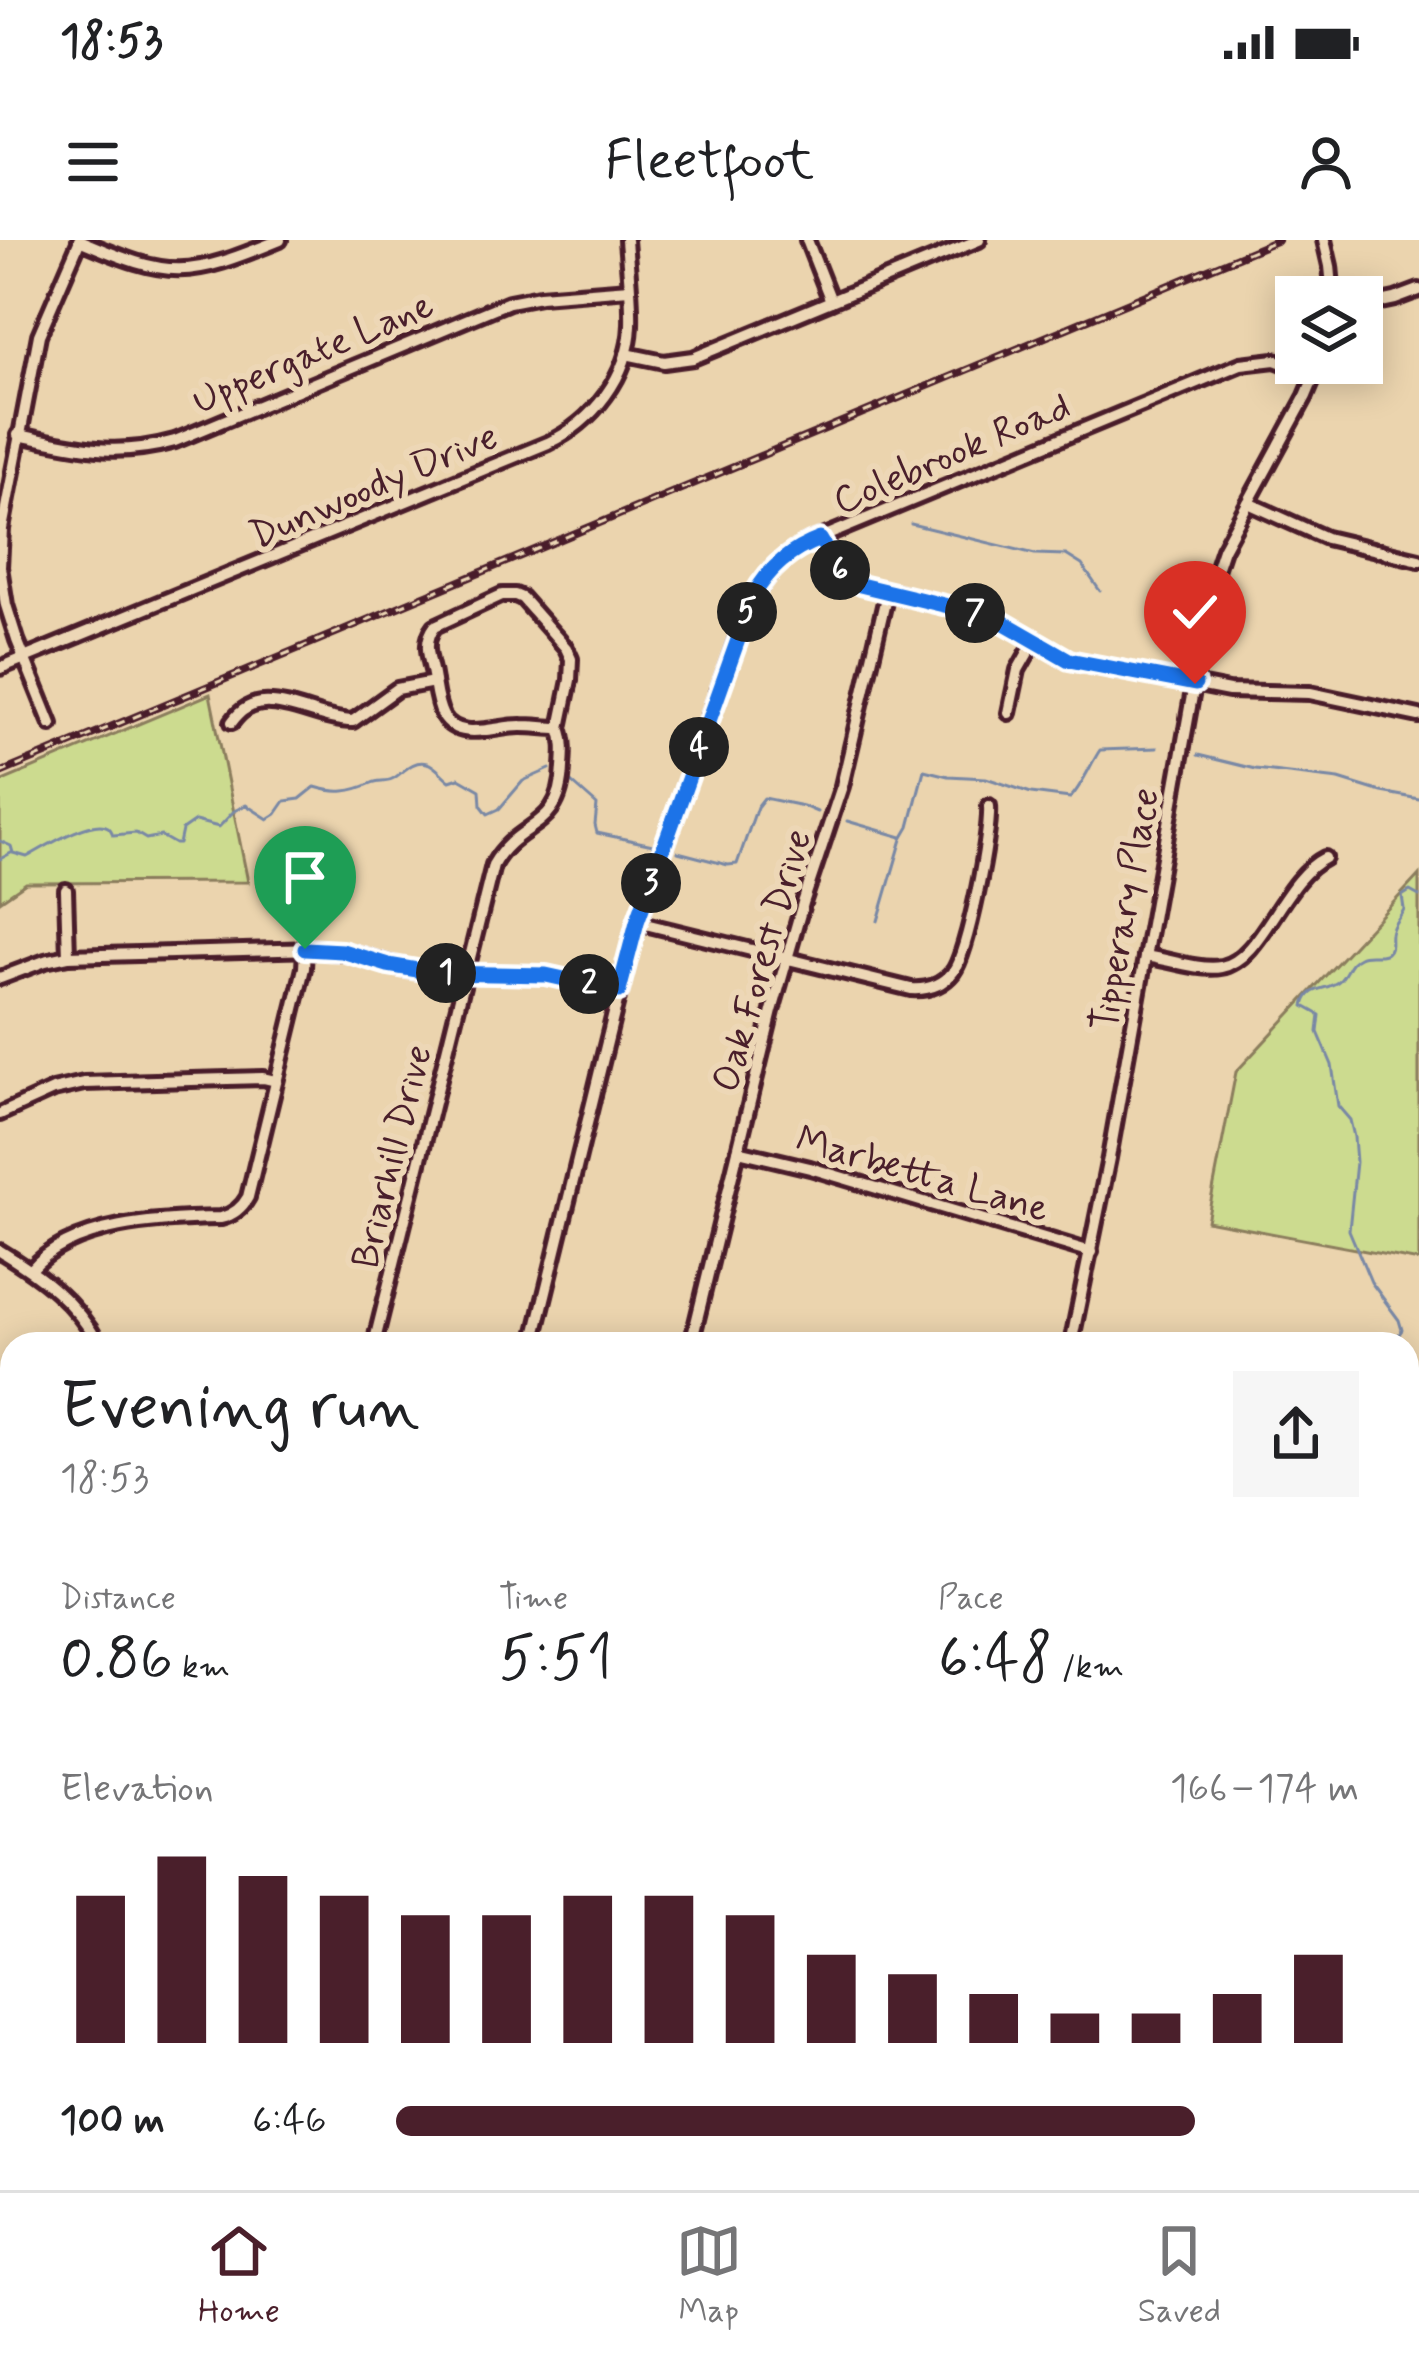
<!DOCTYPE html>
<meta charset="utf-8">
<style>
body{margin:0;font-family:Mynerve,sans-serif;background:#f6f6f6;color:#202124;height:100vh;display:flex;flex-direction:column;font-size:45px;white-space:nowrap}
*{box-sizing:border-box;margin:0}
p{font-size:39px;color:#757577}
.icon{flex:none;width:66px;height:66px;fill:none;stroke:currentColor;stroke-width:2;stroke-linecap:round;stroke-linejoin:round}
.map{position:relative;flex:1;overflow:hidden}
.drawer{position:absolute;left:0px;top:1092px;width:1419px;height:858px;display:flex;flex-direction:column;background:#fff;border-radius:36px 36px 0 0;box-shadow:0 6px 30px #0003}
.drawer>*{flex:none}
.buttons{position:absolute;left:1275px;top:36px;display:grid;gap:24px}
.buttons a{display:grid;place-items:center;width:108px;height:108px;border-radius:0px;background:#fff;box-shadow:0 6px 30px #0003;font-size:60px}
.pin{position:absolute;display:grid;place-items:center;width:102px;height:102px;color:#fff;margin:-123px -51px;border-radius:50% 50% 50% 0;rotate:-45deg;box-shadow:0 0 12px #0007}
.pin .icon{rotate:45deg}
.km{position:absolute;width:60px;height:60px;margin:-30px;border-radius:50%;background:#222;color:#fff;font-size:33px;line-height:60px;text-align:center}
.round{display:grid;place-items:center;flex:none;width:126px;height:126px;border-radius:0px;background:#f6f6f6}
.summary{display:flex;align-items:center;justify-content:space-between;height:204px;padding:0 60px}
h1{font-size:66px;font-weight:600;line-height:90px}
.figures{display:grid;grid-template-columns:repeat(3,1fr);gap:18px;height:204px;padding:12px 60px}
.figures div{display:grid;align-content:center}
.figures b{font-size:60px;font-weight:600}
.figures small{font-size:33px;font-weight:400}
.figures p{font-size:33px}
.chart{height:336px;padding:24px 60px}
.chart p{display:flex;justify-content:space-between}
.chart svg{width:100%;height:216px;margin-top:12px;stroke:#4a1f2b;stroke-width:6}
ul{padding:0 60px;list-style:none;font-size:39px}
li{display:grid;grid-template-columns:192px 144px 1fr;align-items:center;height:90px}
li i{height:30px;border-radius:15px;background:#4a1f2b}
.status{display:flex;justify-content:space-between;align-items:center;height:84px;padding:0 60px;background:#fff;direction:ltr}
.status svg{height:33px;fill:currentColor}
header{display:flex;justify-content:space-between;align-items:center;height:156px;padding:0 60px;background:#fff;font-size:54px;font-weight:600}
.dock{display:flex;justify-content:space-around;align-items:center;height:168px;border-top:3px solid #e0e0e0;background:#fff;font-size:33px;color:#757577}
.dock a{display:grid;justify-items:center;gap:6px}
.dock .on{color:#4a1f2b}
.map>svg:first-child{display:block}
</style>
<div class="status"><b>18:53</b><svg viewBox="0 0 49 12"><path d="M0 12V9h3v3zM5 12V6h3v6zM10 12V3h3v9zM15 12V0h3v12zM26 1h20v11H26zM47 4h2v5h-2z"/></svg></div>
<header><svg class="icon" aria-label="menu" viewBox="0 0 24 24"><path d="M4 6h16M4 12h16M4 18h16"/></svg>Fleetfoot<svg class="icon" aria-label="person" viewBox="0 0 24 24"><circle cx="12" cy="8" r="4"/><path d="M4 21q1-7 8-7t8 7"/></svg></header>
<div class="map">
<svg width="1419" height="1950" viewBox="0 0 1419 1950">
<rect width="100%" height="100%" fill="#ebd4ae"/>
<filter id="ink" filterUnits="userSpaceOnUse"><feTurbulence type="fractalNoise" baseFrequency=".00833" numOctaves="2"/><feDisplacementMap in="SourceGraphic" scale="24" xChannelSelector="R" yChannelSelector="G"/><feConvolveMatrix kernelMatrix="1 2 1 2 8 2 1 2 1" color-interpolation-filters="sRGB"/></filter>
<g filter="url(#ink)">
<g fill="#ccdb8f" stroke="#8b7d5d" stroke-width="3">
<path d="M 210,454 L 248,642 L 26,643 L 0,661 L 0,542 Z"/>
<path d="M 1419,635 L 1419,1021 L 1207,981 L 1236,832 Z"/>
</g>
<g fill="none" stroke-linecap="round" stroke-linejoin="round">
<g stroke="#7988a5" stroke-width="3">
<path d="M 911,284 L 1035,314 L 1066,315 L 1082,325 L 1100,351"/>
<path d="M 1198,515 L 1255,529 L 1339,539 L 1381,552 L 1419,559"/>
<path d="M 571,542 L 597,565 L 595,585 L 597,593 L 653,605"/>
<path d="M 847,581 L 902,597"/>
<path d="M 0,601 L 11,606 L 13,613 L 27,617 C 42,609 92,577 108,587 C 111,589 112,592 113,595 L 136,593 L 146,599 L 161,596 L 175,604 L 179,604 L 182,590 L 195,581 L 219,587 L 234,571 L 246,565 L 268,579 L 276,574 L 285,561 L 300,559 L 315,547 C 337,554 352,552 372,543 C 378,540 386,542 392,539 C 403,534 411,519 427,523 C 435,525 443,536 450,541 L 459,538 L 480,550 L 481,565 L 488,574 L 499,569 L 523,541 L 550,529"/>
<path d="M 678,612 L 728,625 L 737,624 L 757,567 L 764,558 L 803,566 L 817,572"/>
<path d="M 0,619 L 11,613"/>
<path d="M 878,681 L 902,599 L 909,587 L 924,530 L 948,536 L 986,538 L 1031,553 L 1070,558 C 1080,550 1091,523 1100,510 L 1157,508"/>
<path d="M 1399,1104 L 1397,1097 L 1402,1090 L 1399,1080 L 1371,1042 L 1349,990 L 1356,922 L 1354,897 L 1350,880 L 1338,866 L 1332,825 L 1318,792 L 1320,775 L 1304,766 C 1309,743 1328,753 1341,739 C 1348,731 1348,722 1359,717 C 1367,712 1381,718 1387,713 C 1393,708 1390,701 1391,694 C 1392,684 1400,678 1404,669 L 1402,656 L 1410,651 L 1419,656"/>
<path d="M 1407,1117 L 1419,1144"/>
<path d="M 1407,1193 L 1419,1173"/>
<path d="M 1173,1950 L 1173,1938"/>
</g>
<g stroke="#4a1f2b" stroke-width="20">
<g id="minor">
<path d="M 79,0 C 172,40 187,38 280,0"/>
<path d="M 807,0 L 831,61"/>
<path d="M 1324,0 L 1330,26 L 1333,57"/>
<path d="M 1362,66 L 1395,59 L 1419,50"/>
<path d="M 626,114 L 664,122 L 693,118 L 979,0"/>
<path d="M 18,195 C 78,207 114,218 175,201 L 509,62 L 540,56 L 629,49"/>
<path d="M 1248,263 L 1326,298 L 1419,320"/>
<path d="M 820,299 L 837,327 L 860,345 L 994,377 L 1069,420 L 1229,451 L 1310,453 L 1419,476"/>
<path d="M 0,428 L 548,203 C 593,182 629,136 631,85 C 632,57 628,28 626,0"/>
<path d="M 1009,473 L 1018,430 L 1035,400"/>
<path d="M 232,482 C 261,439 311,481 353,481 L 397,449 L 434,442"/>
<path d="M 51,484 L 17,400 L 6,365 L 0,327 L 2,289 L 39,95 L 80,0"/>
<path d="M 66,650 L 68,716"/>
<path d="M 637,682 L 911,749 C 928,750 942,746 953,732 C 968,712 991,594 989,566"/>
<path d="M 1145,716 C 1166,719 1201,731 1221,727 C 1262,720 1282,639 1325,618"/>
<path d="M 0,738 L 45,721 L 68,716 L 316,709 L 355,714 L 407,729 L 435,733 L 546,735 L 619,751"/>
<path d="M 0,874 L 53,850 L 84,843 L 263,838 L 276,841"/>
<path d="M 738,911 L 810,928 L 1091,1012"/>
<path d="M 0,1011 C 41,1036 75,1061 99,1104"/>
<path d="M 31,1030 C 71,982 162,979 221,978 C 233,975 242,968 248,957 L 304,728 L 305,709"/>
<path d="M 374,1104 L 493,625 C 519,579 561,592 563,527 C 564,513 565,501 560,488 L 570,440 L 571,419 L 566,408 L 522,358 L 515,355 L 502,355 L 435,386 C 424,400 428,414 432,430 C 435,444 436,463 443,476 C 459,503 498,485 522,486 C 535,486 547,488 560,488"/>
<path d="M 533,1104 L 632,700 L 745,375 C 759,343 775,322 806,304 L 1241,124 L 1275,120 L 1315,135"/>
<path d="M 691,1104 L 772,771 L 803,663 L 842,546 L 887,353"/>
<path d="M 1071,1104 L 1109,918 L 1213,339 L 1223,309 L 1306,156 L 1320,123"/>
<path d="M 0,1199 L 12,1189"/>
<path d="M 1407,1376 L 1419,1381"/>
<path d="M 0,1603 L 12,1610"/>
<path d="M 0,1701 L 12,1691"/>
<path d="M 640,1938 L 648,1950"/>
<path d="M 7,1950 L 19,1938"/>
<path d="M 390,1950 L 397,1938"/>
</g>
</g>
<use href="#minor" stroke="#edd7b6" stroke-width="10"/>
<g stroke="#4a1f2b" stroke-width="8">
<path id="rail" d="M 0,533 L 1278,0"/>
</g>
<use href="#rail" stroke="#edd7b6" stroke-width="3" stroke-dasharray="9" stroke-linecap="butt"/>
</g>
</g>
<g fill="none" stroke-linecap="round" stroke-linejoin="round" filter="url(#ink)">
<g stroke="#fff" stroke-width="24">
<path id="route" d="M 305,709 L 342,711 L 388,725 L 435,733 L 546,735 L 619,751 L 637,682 L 754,355 C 769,328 790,310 820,299 L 837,327 L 860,345 L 994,377 L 1069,420 L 1195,444"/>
</g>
<use href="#route" stroke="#1a73e8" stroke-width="15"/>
</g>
<g text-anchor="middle" stroke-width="12" stroke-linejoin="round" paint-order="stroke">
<g font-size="39" fill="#4a1f2b" stroke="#edd7b6">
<text transform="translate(312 111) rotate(-23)" y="14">Uppergate Lane</text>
<text transform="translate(951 212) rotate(-23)" y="14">Colebrook Road</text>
<text transform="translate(373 244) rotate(-23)" y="14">Dunwoody Drive</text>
<text transform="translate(1123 669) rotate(-80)" y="14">Tipperary Place</text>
<text transform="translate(760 720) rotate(-74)" y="14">Oak Forest Drive</text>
<text transform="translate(390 916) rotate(-76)" y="14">Briarhill Drive</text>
<text transform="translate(923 932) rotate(16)" y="14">Marbetta Lane</text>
</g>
</g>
</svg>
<div class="buttons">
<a><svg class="icon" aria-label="layers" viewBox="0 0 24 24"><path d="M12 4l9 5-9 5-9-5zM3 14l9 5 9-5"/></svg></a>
</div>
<div class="pin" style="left:305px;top:709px;background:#1e9e55"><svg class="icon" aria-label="arrive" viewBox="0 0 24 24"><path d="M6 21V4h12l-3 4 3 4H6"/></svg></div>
<div class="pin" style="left:1195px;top:444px;background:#d93025"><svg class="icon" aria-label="check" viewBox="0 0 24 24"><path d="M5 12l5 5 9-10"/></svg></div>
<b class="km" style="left:446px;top:733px">1</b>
<b class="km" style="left:589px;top:744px">2</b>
<b class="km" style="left:651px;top:643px">3</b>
<b class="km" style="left:699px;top:507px">4</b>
<b class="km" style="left:747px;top:372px">5</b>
<b class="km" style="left:840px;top:330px">6</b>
<b class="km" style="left:975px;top:373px">7</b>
<section class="drawer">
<div class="summary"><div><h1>Evening run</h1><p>18:53</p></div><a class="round"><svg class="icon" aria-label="share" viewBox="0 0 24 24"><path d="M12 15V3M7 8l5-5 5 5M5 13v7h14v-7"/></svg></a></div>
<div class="figures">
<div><p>Distance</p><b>0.86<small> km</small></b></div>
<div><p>Time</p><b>5:51</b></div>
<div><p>Pace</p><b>6:48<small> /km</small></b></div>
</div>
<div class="chart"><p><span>Elevation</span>166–174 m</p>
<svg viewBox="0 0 160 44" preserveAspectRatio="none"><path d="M5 44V14M15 44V6M25 44V10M35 44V14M45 44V18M55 44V18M65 44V14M75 44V14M85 44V18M95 44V26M105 44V30M115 44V34M125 44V38M135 44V38M145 44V34M155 44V26"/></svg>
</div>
<ul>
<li><b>100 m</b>6:46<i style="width:83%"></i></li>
</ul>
</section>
</div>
<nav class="dock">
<a class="on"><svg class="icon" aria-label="home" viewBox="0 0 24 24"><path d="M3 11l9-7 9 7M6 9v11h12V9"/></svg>Home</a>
<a><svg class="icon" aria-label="map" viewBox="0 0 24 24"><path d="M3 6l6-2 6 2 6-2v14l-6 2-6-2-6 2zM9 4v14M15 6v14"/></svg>Map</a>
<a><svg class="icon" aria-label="saved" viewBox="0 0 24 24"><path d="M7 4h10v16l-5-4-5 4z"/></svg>Saved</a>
</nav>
